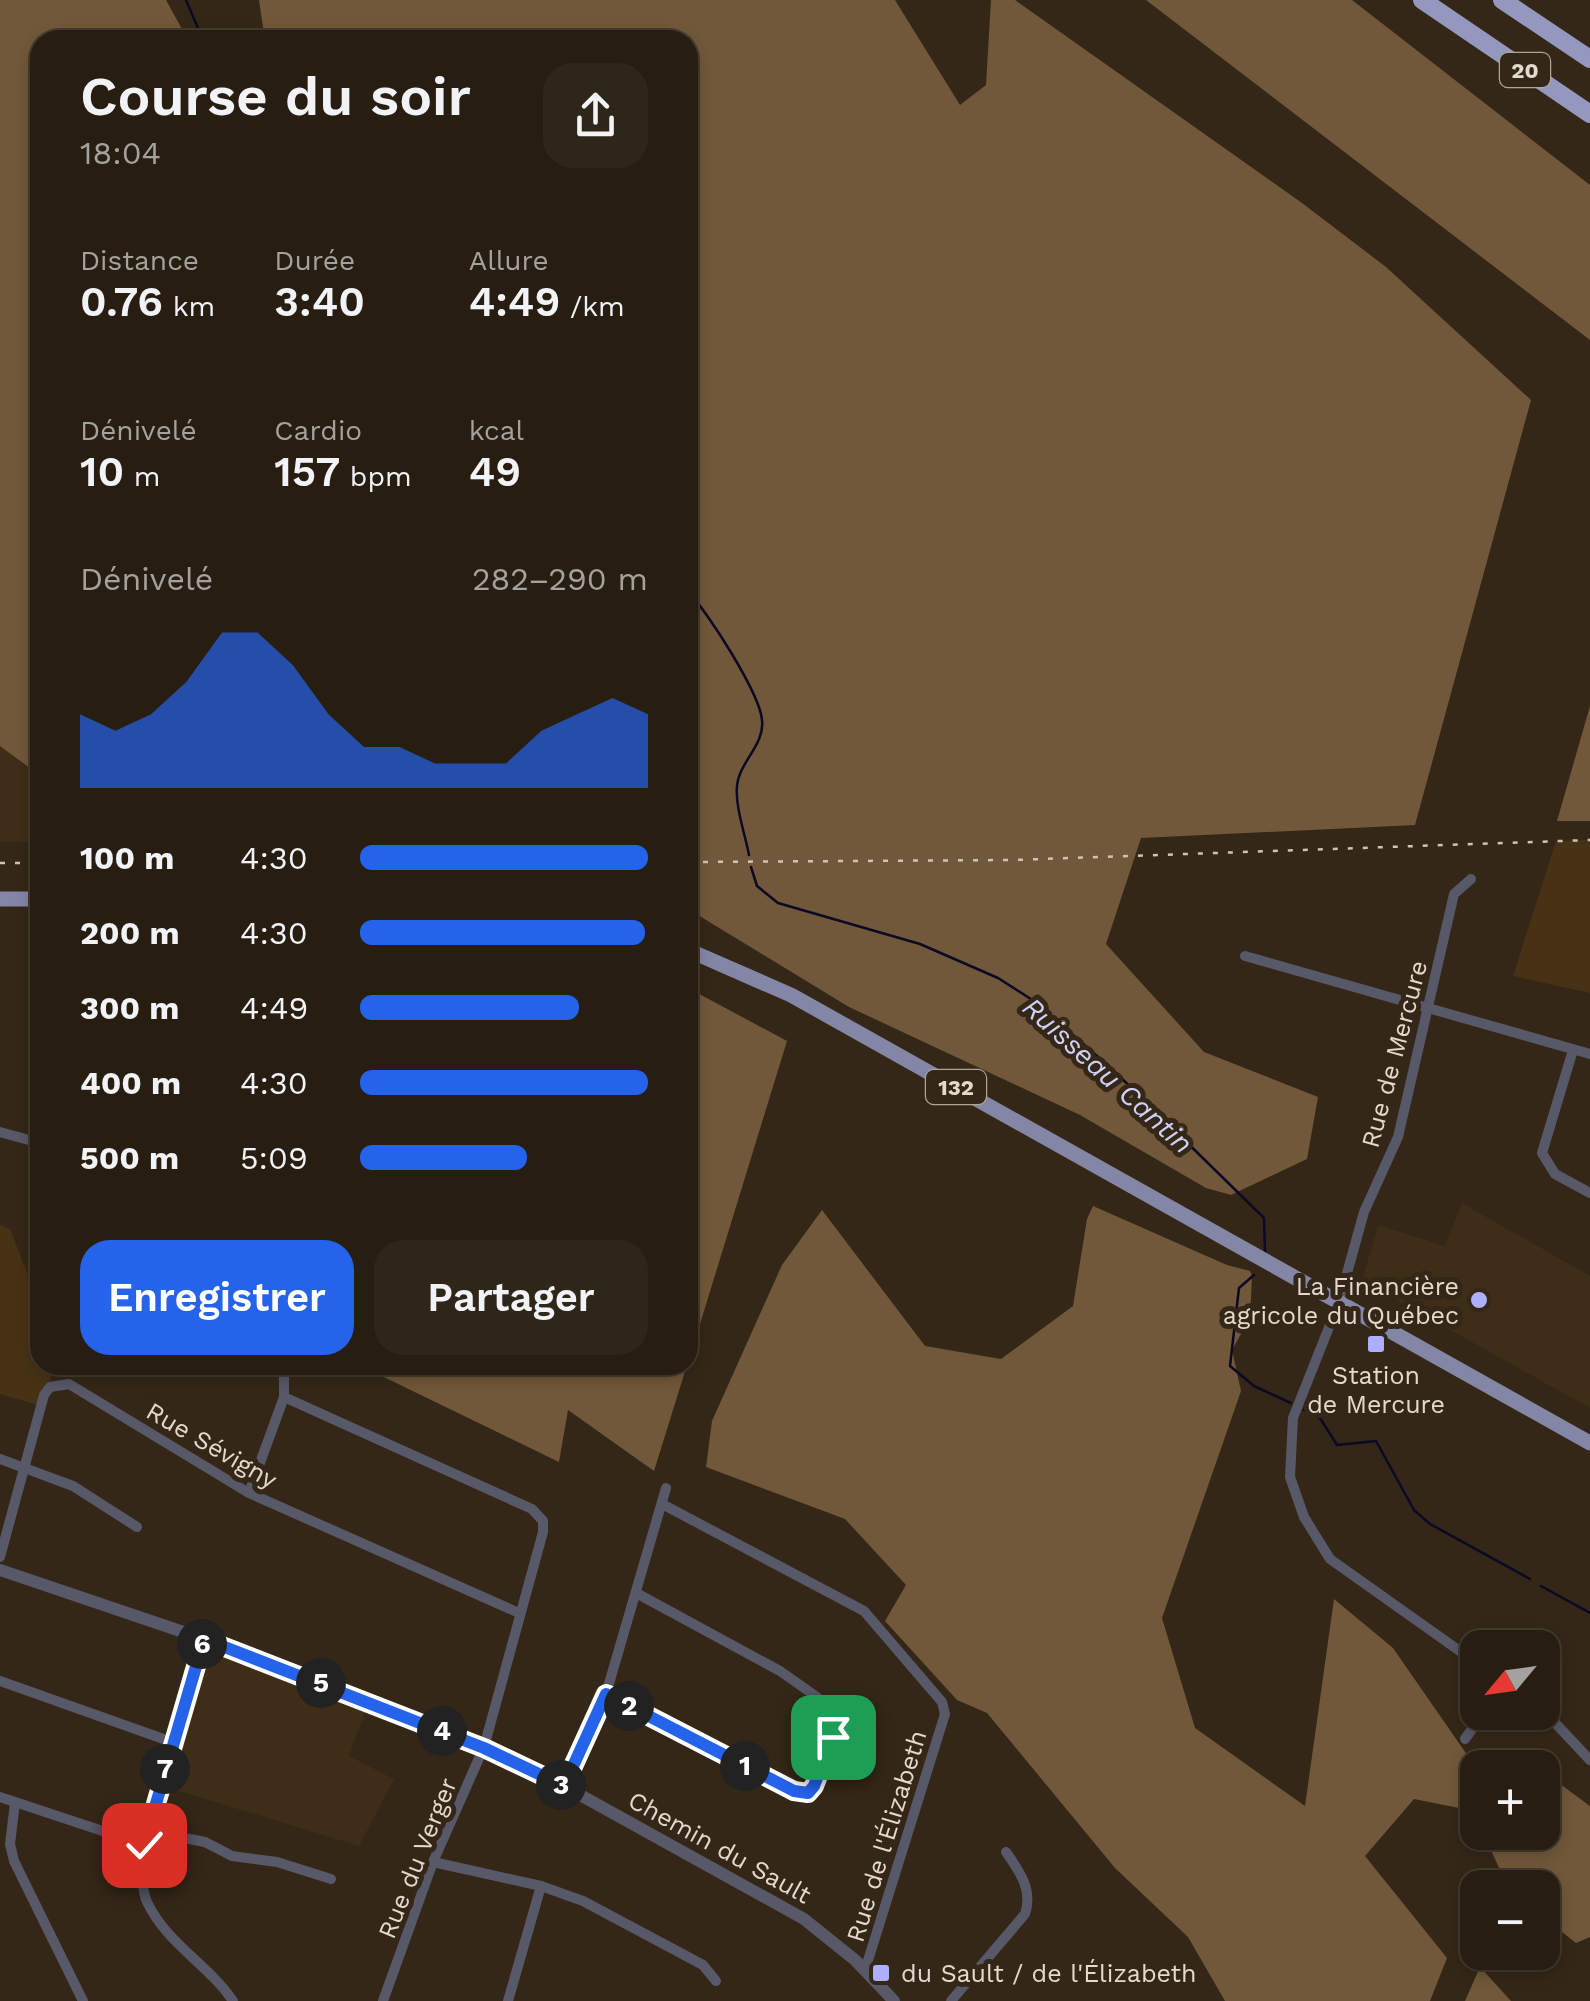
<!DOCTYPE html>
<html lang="fr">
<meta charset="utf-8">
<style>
body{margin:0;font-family:"Work Sans",sans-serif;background:#2f261a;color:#f1f3f6;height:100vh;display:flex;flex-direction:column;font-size:38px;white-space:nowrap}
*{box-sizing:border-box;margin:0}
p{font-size:32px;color:#a4a29f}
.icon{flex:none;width:55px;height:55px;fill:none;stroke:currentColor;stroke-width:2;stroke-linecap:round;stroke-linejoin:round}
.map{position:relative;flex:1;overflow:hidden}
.details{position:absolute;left:30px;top:30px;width:668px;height:1345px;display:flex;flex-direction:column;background:#271d11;border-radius:30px;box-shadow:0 5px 15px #0003,0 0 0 2px #433b31}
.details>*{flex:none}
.needle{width:65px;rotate:241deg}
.tools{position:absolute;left:1460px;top:1630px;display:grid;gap:20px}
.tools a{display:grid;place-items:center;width:100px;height:100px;border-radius:20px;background:#271d11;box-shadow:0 5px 15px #0003,0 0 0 2px #433b31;font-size:50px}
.pin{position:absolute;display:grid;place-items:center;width:85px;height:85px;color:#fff;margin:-42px;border-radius:20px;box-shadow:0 5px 15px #0006}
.km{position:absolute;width:50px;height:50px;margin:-25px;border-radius:50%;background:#222;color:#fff;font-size:28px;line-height:50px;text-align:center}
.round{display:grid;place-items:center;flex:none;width:105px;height:105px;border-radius:30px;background:#2f261a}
.head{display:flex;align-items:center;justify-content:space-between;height:170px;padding:0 50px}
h1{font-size:55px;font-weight:600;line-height:75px}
.stats{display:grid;grid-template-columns:repeat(3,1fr);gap:15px;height:170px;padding:10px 50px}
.stats div{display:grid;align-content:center}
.stats b{font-size:42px;font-weight:600}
.stats small{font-size:28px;font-weight:400}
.stats p{font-size:28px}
.chart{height:280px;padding:20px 50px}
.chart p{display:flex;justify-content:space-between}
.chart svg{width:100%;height:180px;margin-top:10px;fill:#2563eb;opacity:.7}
.primary-button{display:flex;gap:20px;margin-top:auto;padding:20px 50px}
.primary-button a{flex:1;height:115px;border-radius:30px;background:#2563eb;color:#fff;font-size:40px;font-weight:600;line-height:115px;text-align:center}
.primary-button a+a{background:#2f261a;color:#f1f3f6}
ul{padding:0 50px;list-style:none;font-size:32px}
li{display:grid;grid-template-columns:160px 120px 1fr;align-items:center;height:75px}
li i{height:25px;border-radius:12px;background:#2563eb}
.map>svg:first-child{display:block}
</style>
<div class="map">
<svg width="1590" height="2001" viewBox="0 0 1590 2001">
<rect width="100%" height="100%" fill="#342717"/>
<g fill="#3e2d17">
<path d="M 0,742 L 40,781 L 40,842 L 0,842 Z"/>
<path d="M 1462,1203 L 1590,1276 L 1590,1408 L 1362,1281 L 1378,1225 L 1445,1246 Z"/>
<path d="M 204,1639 L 369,1701 L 349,1756 L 394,1779 L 359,1846 L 160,1785 Z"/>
</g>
<g fill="#473216">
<path d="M 1590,840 L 1590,993 L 1513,976 L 1556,841 Z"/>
<path d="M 0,1225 L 10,1229 L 40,1306 L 40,1365 L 51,1365 L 50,1387 L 41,1406 L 0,1394 Z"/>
</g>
<g fill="#71583a">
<path d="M 0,0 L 166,0 L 188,40 L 40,40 L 40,781 L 27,766 L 0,746 Z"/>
<path d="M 259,0 L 895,0 L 960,105 L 986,85 L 991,0 L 1015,0 L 1302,203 L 1386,267 L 1531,400 L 1415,825 L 1141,838 L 1106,944 L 1204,1052 L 1318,1097 L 1307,1159 L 1231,1195 L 1206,1188 L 1080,1115 L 849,1007 L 688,909 L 688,40 L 265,40 Z"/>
<path d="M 1146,0 L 1352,0 L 1590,185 L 1590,340 Z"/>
<path d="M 1590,706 L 1590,821 L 1557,821 Z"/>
<path d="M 688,988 L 787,1041 L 688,1363 Z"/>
<path d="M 1093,1206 L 1227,1265 L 1250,1271 L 1252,1276 L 1250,1318 L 1232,1350 L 1241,1391 L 1162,1618 L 1195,1728 L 1305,1806 L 1334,1599 L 1393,1648 L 1470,1759 L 1481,1767 L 1478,1768 L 1477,1819 L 1474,1811 L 1414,1799 L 1365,1856 L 1447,1958 L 1430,2001 L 1225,2001 L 1188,1937 L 1115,1868 L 987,1713 L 957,1700 L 885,1621 L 906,1585 L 845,1519 L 706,1467 L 712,1421 L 782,1265 L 822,1210 L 925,1346 L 1001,1359 L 1073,1306 L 1087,1219 Z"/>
<path d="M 359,1365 L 687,1365 L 654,1471 L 568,1410 L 559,1462 Z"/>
<path d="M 1543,1778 L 1552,1778 L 1590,1806 L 1590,1937 L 1576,1943 L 1543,1917 L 1542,1888 L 1508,1887 L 1483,1833 L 1542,1832 Z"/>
<path d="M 1480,1967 L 1511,2001 L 1465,2001 Z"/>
</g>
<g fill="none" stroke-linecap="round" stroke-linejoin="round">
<g stroke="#0b0924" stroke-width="2.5">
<path d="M 186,0 L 203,40"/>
<path d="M 688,592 C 707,610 760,694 762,720 C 765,745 739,762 737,786 C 735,806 745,834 749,855"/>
<path d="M 751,867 L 757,886 L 778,903 L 920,944 L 998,978 L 1034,1001 L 1113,1070 L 1264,1218 L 1265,1252"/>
<path d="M 1254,1275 L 1239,1288 L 1230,1366 L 1254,1386 L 1291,1403"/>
<path d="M 1304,1410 L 1320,1418 L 1337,1445 L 1376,1441 L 1414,1510 L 1430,1524 L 1530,1579"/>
<path d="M 1541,1586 L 1590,1613"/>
</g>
<g stroke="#575868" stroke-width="10">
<path d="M 1471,879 L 1454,894 L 1398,1137 L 1364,1212 L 1339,1302 L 1293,1418 L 1290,1477 L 1304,1517 L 1330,1559 L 1478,1664"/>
<path d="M 1245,956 L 1590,1054"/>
<path d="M 1573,1050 L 1542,1153 L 1555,1174 L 1590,1193"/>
<path d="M 0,1132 L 40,1143"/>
<path d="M 284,1397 L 532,1509 L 543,1521 L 543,1532 L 484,1747 L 433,1862 L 383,2001"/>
<path d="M 0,1459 L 73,1486 L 137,1527"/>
<path d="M 249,1493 L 284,1397 L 284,1365"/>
<path d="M 662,1504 L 864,1611 L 942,1702 L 945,1714 L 865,1970"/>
<path d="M 0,1557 L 44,1395 L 50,1387 L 69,1384 L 249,1493 L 519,1613"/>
<path d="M 204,1639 C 188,1691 126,1857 147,1902 C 167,1944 208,1964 233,2001"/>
<path d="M 0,1681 L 172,1742"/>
<path d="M 606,1694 L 795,1791 L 808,1793 C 824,1777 832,1743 835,1721 L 817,1697 L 780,1671 L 638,1594"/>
<path d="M 1542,1709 L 1590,1760"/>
<path d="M 1465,1739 L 1484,1712"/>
<path d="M 564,1786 L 606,1694 L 666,1488"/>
<path d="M 0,1797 L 145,1845"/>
<path d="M 15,1803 L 10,1844 L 14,1861 L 83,2001"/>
<path d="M 148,1831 L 205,1842 L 232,1856 L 277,1862 L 331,1879"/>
<path d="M 433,1862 L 541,1886 L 583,1901 L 703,1965 L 716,1981"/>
<path d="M 508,2001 L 541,1886"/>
<path d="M 951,2001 L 1025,1914 C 1033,1890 1020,1872 1006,1852"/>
</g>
<path stroke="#575868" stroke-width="12" d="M 0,1570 L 204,1639 L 484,1747 L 564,1786 L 804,1919 L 855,1960 L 894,2001"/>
<g stroke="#8486a6" stroke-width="15">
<path d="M 0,899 L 40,899"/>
<path d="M 688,950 L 791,995 L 1590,1443"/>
</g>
<g stroke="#9598be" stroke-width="18">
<path d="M 1422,0 L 1590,114"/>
<path d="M 1502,0 L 1590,59"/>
</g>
<g stroke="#cdc4b9" stroke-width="2.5" stroke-dasharray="5 10" stroke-linecap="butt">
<path d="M 688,862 L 1013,860 L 1590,840"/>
<path d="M 0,863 L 40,863"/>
</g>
</g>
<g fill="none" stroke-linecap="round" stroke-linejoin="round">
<g stroke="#fff" stroke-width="20">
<path id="route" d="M 144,1845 L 204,1639 L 484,1748 L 564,1786 L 606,1694 L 794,1791 L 808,1793 L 814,1786 L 833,1737"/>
</g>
<use href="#route" stroke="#2563eb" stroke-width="12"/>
</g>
<g fill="#acaffb" stroke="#342717" stroke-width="4">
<circle cx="1479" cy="1300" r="10"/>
<rect x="1366" y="1334" width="20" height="20" rx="5"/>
<rect x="871" y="1963" width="20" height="20" rx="5"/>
</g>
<g text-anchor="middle" stroke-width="10" stroke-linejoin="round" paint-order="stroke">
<g fill="#342717" stroke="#aea498" stroke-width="2.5">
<rect x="1500" y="53" width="50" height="34" rx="8"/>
<rect x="926" y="1070" width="60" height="34" rx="8"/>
</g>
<g font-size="22" font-weight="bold" fill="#e2d9cf">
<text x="1525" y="78">20</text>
<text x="956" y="1095">132</text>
</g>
<g font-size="25" fill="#e2d9cf" stroke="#342717">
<text transform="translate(1394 1054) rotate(-75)" y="9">Rue de Mercure</text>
<text transform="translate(212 1445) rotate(30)" y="9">Rue Sévigny</text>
<text transform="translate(886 1836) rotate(-73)" y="9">Rue de l'Élizabeth</text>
<text transform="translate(720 1847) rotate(29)" y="9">Chemin du Sault</text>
<text transform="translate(417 1858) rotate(-68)" y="9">Rue du Verger</text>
</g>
<g font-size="25" fill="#e2d9cf" stroke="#342717" text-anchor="end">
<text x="1459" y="1295">La Financière<tspan x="1459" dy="29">agricole du Québec</tspan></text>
<text x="1376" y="1384" text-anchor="middle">Station<tspan x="1376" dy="29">de Mercure</tspan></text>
<text x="901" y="1982" text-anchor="start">du Sault / de l'Élizabeth</text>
</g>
<g font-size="28" font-style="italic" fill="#ced1f6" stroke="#342717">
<text transform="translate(1108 1075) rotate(42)" y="10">Ruisseau Cantin</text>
</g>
</g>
</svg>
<div class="tools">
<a><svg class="needle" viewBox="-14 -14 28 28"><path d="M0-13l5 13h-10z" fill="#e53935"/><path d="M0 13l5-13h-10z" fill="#a4a29f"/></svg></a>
<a>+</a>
<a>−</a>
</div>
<div class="pin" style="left:833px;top:1737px;background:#1e9e55"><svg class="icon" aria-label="arrive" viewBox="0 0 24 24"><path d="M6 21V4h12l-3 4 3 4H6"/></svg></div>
<div class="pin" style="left:144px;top:1845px;background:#d93025"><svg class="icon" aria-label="check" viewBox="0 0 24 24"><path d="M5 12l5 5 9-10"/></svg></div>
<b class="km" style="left:745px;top:1766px">1</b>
<b class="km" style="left:629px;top:1706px">2</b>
<b class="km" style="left:561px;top:1785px">3</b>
<b class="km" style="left:442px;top:1731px">4</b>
<b class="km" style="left:321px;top:1683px">5</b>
<b class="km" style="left:202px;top:1644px">6</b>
<b class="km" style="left:165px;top:1769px">7</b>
<section class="details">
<div class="head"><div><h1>Course du soir</h1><p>18:04</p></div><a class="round"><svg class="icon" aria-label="share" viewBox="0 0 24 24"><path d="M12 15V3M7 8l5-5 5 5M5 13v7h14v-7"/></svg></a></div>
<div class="stats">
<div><p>Distance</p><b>0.76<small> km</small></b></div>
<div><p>Durée</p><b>3:40</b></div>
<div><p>Allure</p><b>4:49<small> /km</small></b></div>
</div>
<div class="stats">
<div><p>Dénivelé</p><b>10<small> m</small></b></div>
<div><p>Cardio</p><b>157<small> bpm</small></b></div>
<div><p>kcal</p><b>49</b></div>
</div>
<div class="chart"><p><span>Dénivelé</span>282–290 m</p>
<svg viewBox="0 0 160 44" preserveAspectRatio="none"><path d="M0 44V26L10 30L20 26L30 18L40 6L50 6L60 14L70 26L80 34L90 34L100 38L110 38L120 38L130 30L140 26L150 22L160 26V44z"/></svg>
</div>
<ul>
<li><b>100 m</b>4:30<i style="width:100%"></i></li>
<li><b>200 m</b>4:30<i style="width:99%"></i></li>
<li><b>300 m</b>4:49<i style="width:76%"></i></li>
<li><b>400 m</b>4:30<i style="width:100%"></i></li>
<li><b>500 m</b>5:09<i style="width:58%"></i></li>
</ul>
<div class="primary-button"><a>Enregistrer</a><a>Partager</a></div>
</section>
</div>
